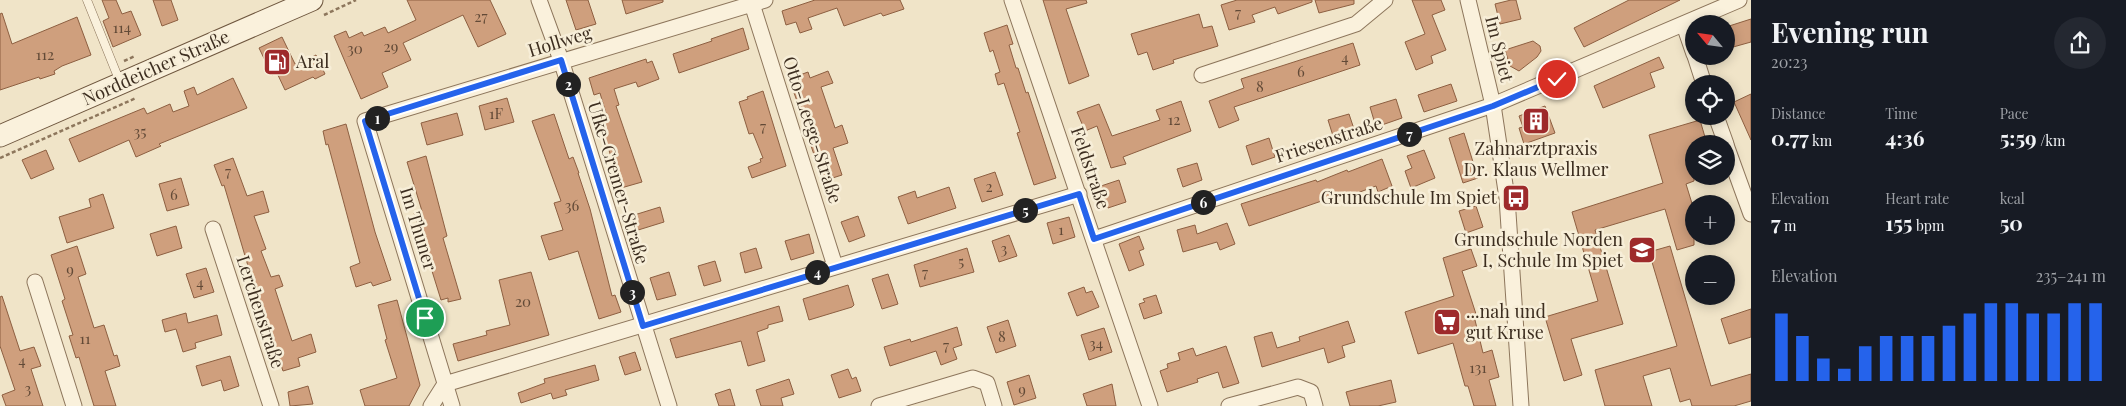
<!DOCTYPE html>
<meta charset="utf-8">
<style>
body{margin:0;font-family:"Playfair Display",serif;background:#242831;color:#f1f3f6;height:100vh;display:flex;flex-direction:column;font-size:19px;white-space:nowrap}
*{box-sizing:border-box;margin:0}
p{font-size:16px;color:#9ea1a6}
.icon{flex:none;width:28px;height:28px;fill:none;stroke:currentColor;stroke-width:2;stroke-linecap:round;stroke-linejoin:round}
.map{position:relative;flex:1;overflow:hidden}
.details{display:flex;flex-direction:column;background:#171b24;width:375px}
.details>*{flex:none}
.needle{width:32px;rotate:299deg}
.buttons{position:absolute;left:1685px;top:15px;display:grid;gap:10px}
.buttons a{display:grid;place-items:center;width:50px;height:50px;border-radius:50%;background:#171b24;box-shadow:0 2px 12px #0003;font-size:25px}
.pin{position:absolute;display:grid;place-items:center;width:42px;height:42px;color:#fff;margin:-21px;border:2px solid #fff;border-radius:50%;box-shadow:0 1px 5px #0007}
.km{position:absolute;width:25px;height:25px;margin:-12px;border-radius:50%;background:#222;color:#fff;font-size:14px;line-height:25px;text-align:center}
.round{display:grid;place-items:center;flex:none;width:52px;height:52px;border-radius:26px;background:#242831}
.headline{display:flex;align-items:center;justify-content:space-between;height:85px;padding:0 20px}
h1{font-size:28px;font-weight:700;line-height:38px}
.figures{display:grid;grid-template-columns:repeat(3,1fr);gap:8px;height:85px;padding:5px 20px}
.figures div{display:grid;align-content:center}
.figures b{font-size:21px;font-weight:700}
.figures small{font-size:14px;font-weight:400}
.figures p{font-size:14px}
.chart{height:140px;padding:10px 20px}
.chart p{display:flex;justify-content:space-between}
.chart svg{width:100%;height:90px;margin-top:5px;stroke:#2563eb;stroke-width:6}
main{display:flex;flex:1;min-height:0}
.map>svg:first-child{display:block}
</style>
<main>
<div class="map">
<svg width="1751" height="406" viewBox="0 0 1751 406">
<rect width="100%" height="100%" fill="#f0e4c8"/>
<g fill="#cf9f7d" stroke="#8d5f41">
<path d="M 102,0 L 116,0 L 122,14 L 131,11 L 141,35 L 113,47 L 103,21 L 109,18 Z"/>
<path d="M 153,0 L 171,0 L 178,20 L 162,26 Z"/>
<path d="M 407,0 L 490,0 L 506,34 L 478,47 L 463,15 L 403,43 L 411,60 L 382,73 L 388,87 L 361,99 L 334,36 L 346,31 L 349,38 L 362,32 L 364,36 L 385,27 L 388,33 L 416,20 Z"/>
<path d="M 566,0 L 588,0 L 596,24 L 576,30 Z"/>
<path d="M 622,0 L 663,0 L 663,2 L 626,14 Z"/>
<path d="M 815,0 L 900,0 L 904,9 L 883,16 L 881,13 L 844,26 L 837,8 L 808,18 L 812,29 L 800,33 L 796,22 L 786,25 L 782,11 Z"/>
<path d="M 1043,0 L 1086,0 L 1087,3 L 1066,9 L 1089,76 L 1069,84 Z"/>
<path d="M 1237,0 L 1312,0 L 1312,2 L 1278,14 L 1275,7 L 1252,15 L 1255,22 L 1229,30 L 1221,5 Z"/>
<path d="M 1315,0 L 1354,0 L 1354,4 L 1319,13 Z"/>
<path d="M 1412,0 L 1441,0 L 1445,10 L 1432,15 L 1446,50 L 1431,56 L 1433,63 L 1416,70 L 1405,42 L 1425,34 Z"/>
<path d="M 1511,0 L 1516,0 L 1521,19 L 1500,24 L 1495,4 Z"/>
<path d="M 1629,0 L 1680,0 L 1584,47 L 1574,28 Z"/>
<path d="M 2,13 L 12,44 L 77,17 L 91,55 L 62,66 L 54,71 L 55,74 L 40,79 L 39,77 L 0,90 L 0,14 Z"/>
<path d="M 1199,14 L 1203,28 L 1212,26 L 1218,46 L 1173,60 L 1174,63 L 1153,70 L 1147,52 L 1138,55 L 1131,34 Z"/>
<path d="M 1751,19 L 1751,42 L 1726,49 L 1726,27 Z"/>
<path d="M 1007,25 L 1013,44 L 1009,45 L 1016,68 L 1018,68 L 1026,93 L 1028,92 L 1056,178 L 1034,185 L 1017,133 L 1020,132 L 1004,83 L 998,85 L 995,74 L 1000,72 L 993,50 L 990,52 L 984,33 Z"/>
<path d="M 743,28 L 749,49 L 679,73 L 673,54 L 712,41 L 711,39 Z"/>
<path d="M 282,37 L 295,64 L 316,55 L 325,74 L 315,79 L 313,77 L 285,90 L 277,73 L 272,75 L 259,48 Z"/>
<path d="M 1533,41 L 1540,46 L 1541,51 L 1537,57 L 1519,71 L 1510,66 L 1505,50 Z"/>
<path d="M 1353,43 L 1360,65 L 1234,107 L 1239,120 L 1219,128 L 1209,101 L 1244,88 L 1241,79 Z"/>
<path d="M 1659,57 L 1664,68 L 1650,73 L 1655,87 L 1603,108 L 1594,86 Z"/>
<path d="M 646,59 L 647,63 L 652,61 L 659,79 L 638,87 L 636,82 L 614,89 L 619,105 L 616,106 L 642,182 L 621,188 L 599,119 L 607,117 L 600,93 L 594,95 L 589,78 Z"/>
<path d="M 828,71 L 833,83 L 821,87 L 835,128 L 842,125 L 848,143 L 833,148 L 842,175 L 823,181 L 808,137 L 810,137 L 789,79 L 808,72 L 810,78 Z"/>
<path d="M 233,78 L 247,108 L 159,144 L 161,146 L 136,157 L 129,140 L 79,162 L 69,139 L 144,108 L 147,114 L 170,104 L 173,112 L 189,106 L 184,91 L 194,87 L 197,95 Z"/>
<path d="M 1451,84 L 1457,101 L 1424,112 L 1418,95 Z"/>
<path d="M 763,91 L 786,166 L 752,178 L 748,167 L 761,162 L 760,159 L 763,158 L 753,133 L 749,134 L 739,102 L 748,99 L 747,97 Z"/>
<path d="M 1751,94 L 1751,140 L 1734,102 Z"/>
<path d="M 507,98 L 514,122 L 485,130 L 479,106 Z"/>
<path d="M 1396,99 L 1402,118 L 1376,127 L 1370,107 Z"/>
<path d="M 1181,101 L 1191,131 L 1123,157 L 1126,164 L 1111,168 L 1097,126 L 1085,131 L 1077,112 L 1099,104 L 1112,136 L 1160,120 L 1156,110 Z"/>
<path d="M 1545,106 L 1555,133 L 1524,144 L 1519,128 L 1523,127 L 1519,116 Z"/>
<path d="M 457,113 L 463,135 L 427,145 L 421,123 Z"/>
<path d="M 554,114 L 569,159 L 573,157 L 579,173 L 578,173 L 590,209 L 612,296 L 615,295 L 621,312 L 599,319 L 578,251 L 549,260 L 541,236 L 563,230 L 554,203 L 561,201 L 532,121 Z"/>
<path d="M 1349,114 L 1355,132 L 1334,139 L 1328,120 Z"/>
<path d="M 1700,120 L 1707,144 L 1694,144 L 1694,181 L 1686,184 L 1694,210 L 1694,245 L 1677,250 L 1665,209 L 1595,230 L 1623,324 L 1571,339 L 1582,375 L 1564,381 L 1545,317 L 1598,301 L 1572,212 L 1663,183 L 1649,135 Z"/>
<path d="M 346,124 L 375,232 L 391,280 L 373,286 L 371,282 L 356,287 L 350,267 L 360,263 L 328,144 L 326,145 L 323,131 Z"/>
<path d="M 1464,133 L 1478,178 L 1463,183 L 1449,138 Z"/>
<path d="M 1269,138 L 1275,157 L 1252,165 L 1246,146 Z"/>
<path d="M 46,150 L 54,169 L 31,179 L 22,160 Z"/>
<path d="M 1424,150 L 1435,178 L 1411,188 L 1405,171 L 1412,168 L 1407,156 Z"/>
<path d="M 426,156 L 447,236 L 443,238 L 461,299 L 448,302 L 448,298 L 441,300 L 414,213 L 422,211 L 407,162 Z"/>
<path d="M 233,158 L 247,196 L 263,191 L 269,212 L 254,216 L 266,249 L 261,251 L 271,277 L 279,275 L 283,286 L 275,289 L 292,341 L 311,334 L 316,352 L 298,358 L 300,366 L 283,371 L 251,276 L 224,185 L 222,186 L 214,165 Z"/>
<path d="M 1382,159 L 1392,186 L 1378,192 L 1376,186 L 1341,199 L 1339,195 L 1249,226 L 1241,204 L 1316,180 L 1317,182 L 1347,170 L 1348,172 Z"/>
<path d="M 1197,163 L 1202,180 L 1183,187 L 1177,169 Z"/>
<path d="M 995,172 L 1003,195 L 982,202 L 974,179 Z"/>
<path d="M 181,178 L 189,205 L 167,211 L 159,184 Z"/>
<path d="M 1119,180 L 1126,202 L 1108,208 L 1101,186 Z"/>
<path d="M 949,187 L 956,208 L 908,224 L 898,197 L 915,191 L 917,198 Z"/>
<path d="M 103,194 L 114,228 L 67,243 L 59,217 L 91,207 L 89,199 Z"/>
<path d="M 1476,206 L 1483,227 L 1466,233 L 1459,211 Z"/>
<path d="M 660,207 L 664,222 L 635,231 L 631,216 Z"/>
<path d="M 858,216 L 865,236 L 849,242 L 841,222 Z"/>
<path d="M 1069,217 L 1075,237 L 1053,244 L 1047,223 Z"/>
<path d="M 1227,223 L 1235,244 L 1220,250 L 1217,242 L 1183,252 L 1177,230 L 1195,225 L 1197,234 Z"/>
<path d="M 176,226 L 182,248 L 157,256 L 150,234 Z"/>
<path d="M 809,234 L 814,253 L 791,260 L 785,241 Z"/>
<path d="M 1009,235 L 1017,256 L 999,262 L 992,241 Z"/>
<path d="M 1139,236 L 1144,249 L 1139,251 L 1144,265 L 1129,271 L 1119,244 Z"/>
<path d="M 77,246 L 86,274 L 78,277 L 94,328 L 104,325 L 114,356 L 117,355 L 120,366 L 105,371 L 116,406 L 94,406 L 79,357 L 76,358 L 69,336 L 73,335 L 62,301 L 65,299 L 51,255 Z"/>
<path d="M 1670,246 L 1711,386 L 1751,374 L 1751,401 L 1734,406 L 1692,406 L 1690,399 L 1680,402 L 1670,368 L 1643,376 L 1652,406 L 1605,406 L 1595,370 L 1677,346 L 1649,252 Z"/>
<path d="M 756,248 L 762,268 L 745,273 L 740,253 Z"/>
<path d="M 967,248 L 974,272 L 920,287 L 914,265 Z"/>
<path d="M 1471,249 L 1477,266 L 1462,271 L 1476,314 L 1474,316 L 1483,353 L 1492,350 L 1499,377 L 1489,380 L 1496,406 L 1474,406 L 1468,386 L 1465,386 L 1453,343 L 1418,354 L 1405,312 L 1454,296 L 1443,258 Z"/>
<path d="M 715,261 L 721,281 L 704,286 L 698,266 Z"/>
<path d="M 206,268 L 214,292 L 194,298 L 186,274 Z"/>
<path d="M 531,272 L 549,335 L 458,361 L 453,344 L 487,335 L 486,331 L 510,325 L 499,280 Z"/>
<path d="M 669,272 L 676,295 L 657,300 L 650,278 Z"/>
<path d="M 888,274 L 898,304 L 882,309 L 872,279 Z"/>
<path d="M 848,285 L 854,305 L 852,307 L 809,320 L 803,299 Z"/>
<path d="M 1084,287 L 1086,293 L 1092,291 L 1099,307 L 1077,316 L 1068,293 Z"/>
<path d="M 1156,295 L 1162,313 L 1144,319 L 1139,304 L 1145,302 L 1143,299 Z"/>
<path d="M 2,296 L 20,351 L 34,347 L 41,366 L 31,369 L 43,406 L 6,406 L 2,395 L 15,390 L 0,346 L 0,297 Z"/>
<path d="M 397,300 L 420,385 L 409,406 L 365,406 L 360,390 L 397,378 L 385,340 L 387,339 L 378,305 Z"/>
<path d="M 779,306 L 783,321 L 768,325 L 768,328 L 757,332 L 765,361 L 748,366 L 741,341 L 676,358 L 670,339 Z"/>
<path d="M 1751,309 L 1751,337 L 1729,344 L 1721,319 Z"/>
<path d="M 186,313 L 188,323 L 217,315 L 222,335 L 195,343 L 196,348 L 183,352 L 176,329 L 165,332 L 162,320 Z"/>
<path d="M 1008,320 L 1016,346 L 996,353 L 987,327 Z"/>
<path d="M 1348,321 L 1355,342 L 1342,346 L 1345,357 L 1328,363 L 1324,348 L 1262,367 L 1254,337 L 1272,332 L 1277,348 L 1300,341 L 1299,337 Z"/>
<path d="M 957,327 L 962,345 L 953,348 L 957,359 L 941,365 L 936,351 L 890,366 L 884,347 L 910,339 L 911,342 Z"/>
<path d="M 1104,328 L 1112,352 L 1089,360 L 1081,335 Z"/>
<path d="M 1226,346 L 1239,383 L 1223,388 L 1218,372 L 1197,379 L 1198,382 L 1167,392 L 1160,371 L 1168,368 L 1167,364 L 1180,360 L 1178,353 L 1193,348 L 1196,356 Z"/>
<path d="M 635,352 L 641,370 L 625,375 L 619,357 Z"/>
<path d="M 230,356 L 239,386 L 224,391 L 221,380 L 202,386 L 196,366 Z"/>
<path d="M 595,365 L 599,380 L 565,390 L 567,395 L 553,399 L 551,393 L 521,403 L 518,393 L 545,383 L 544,379 Z"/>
<path d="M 848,369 L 852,379 L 856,377 L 861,391 L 839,398 L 831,375 Z"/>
<path d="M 1029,375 L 1036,398 L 1014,405 L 1007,382 Z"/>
<path d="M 789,379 L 794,394 L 781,398 L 783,406 L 761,406 L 756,390 Z"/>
<path d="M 1391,380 L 1396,402 L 1378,406 L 1350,406 L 1346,392 Z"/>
<path d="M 1112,384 L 1116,406 L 1087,406 L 1083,394 Z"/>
<path d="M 308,386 L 313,404 L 290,406 L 288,392 Z"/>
<path d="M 730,389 L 735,406 L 719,406 L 715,394 Z"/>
</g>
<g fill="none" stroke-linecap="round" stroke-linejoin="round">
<g stroke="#8d765c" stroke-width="9">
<path id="lane" d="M 87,0 L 120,82"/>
</g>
<g stroke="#8d765c" stroke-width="17">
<g id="street">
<path d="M 539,0 L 561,60 L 669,406"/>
<path d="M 1012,0 L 1150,406"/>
<path d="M 1468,0 L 1493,105 L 1507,198 L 1521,406"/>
<path d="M 752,4 L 835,266"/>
<path d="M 1684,25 L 1694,54"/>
<path d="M 1695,56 L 1704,84"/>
<path d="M 1202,75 L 1356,24 L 1385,0"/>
<path d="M 1716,116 L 1726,144"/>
<path d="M 1726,145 L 1751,214"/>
<path d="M 213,229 L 271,406"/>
<path d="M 1094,239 L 1493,105 L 1739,0"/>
<path d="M 35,282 L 74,406"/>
<path d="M 431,406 L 445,384 L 1079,194"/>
<path d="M 452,406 L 365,121 L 765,0"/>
<path d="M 879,406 L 973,378 L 987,383 L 994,406"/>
<path d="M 1229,406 L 1298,387 L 1311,392 L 1315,406"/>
</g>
</g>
<g stroke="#6f573f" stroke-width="23">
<path id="secondary" d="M 0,136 L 312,0"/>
</g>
<g stroke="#8d765c" stroke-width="2.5" stroke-dasharray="4 2.5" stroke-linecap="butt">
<path d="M 324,15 L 356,0"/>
<path d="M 124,61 L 135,56"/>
<path d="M 0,158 L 136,98"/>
</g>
<use href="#lane" stroke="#faf1dc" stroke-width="8"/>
<use href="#street" stroke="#faf1dc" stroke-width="15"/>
<use href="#secondary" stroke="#faf1dc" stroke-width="21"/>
</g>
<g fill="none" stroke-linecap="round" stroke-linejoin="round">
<g stroke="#fff" stroke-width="10">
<path id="route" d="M 425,318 L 365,121 L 561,60 L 643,326 L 1079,194 L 1094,239 L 1493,106 L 1557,79"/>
</g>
<use href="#route" stroke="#2563eb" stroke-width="6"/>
</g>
<defs>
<g id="fuel-square" transform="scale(1.4375)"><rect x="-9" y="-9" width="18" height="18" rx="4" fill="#9e2a2b" stroke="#f7eed8"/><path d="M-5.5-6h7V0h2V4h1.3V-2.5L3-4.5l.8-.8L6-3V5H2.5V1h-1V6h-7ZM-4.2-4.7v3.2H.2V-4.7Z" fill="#fff"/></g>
<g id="building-square" transform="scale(1.4375)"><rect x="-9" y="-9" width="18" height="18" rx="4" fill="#9e2a2b" stroke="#f7eed8"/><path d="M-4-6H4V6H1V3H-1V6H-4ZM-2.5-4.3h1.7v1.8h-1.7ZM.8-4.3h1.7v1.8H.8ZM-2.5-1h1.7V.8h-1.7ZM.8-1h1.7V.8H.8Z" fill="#fff"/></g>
<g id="bus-square" transform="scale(1.4375)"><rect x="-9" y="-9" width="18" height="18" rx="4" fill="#9e2a2b" stroke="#f7eed8"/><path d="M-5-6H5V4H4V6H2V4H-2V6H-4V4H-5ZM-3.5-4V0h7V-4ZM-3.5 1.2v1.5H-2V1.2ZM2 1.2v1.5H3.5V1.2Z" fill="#fff"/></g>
<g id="school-square" transform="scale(1.4375)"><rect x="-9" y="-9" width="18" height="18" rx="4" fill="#9e2a2b" stroke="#f7eed8"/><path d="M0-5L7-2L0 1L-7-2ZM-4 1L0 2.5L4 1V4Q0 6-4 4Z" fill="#fff"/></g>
<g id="supermarket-square" transform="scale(1.4375)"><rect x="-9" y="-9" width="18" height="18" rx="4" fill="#9e2a2b" stroke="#f7eed8"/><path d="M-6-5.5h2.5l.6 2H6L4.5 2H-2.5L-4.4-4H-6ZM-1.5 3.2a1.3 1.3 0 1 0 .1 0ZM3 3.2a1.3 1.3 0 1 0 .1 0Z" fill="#fff"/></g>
</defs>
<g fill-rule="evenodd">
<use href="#fuel-square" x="277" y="62"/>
<use href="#building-square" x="1536" y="121"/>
<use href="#bus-square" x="1516" y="198"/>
<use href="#school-square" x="1642" y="250"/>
<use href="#supermarket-square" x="1447" y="322"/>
</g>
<g text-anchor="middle" stroke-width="5" stroke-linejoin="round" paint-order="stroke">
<g font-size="15" fill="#624a37">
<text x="1238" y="18">7</text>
<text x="481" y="22">27</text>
<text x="122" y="33">114</text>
<text x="391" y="52">29</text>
<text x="355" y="54">30</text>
<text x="45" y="60">112</text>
<text x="1345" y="63">4</text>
<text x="1301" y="77">6</text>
<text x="1260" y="92">8</text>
<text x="496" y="119">1F</text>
<text x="1174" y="125">12</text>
<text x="763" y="132">7</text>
<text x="140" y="137">35</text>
<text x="228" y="177">7</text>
<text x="989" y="192">2</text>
<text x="174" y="200">6</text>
<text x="572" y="211">36</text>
<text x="1061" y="235">1</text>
<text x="1004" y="254">3</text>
<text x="961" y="267">5</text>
<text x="70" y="275">9</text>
<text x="925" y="278">7</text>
<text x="200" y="288">4</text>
<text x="523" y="307">20</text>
<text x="1002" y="342">8</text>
<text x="85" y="344">11</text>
<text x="1096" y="349">34</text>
<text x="946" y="351">7</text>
<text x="22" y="366">4</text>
<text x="1478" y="373">131</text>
<text x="28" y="394">3</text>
<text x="1022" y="395">9</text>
</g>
<g font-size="18" fill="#3d2e20" stroke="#f7eed8">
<text transform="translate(560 42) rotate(-17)" y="6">Hollweg</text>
<text transform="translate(1499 49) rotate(76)" y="6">Im Spiet</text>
<text transform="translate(156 68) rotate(-24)" y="6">Norddeicher Straße</text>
<text transform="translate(812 130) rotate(72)" y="6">Otto-Leege-Straße</text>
<text transform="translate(1329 140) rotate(-18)" y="6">Friesenstraße</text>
<text transform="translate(1090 168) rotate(71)" y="6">Feldstraße</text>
<text transform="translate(618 183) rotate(73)" y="6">Ufke-Cremer-Straße</text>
<text transform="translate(418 229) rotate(73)" y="6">Im Thuner</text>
<text transform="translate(260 312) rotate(72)" y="6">Lerchenstraße</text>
</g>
<g font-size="18" fill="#3d2e20" stroke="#f7eed8" text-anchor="start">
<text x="296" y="68">Aral</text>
<text x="1536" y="155" text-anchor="middle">Zahnarztpraxis<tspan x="1536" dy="21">Dr. Klaus Wellmer</tspan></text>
<text x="1497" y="204" text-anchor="end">Grundschule Im Spiet</text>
<text x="1623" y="246" text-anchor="end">Grundschule Norden<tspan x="1623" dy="21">I, Schule Im Spiet</tspan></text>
<text x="1466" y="318">...nah und<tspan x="1466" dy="21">gut Kruse</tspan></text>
</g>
</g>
</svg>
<div class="buttons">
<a><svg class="needle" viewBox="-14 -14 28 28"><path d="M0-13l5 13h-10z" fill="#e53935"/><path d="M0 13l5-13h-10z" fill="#9ea1a6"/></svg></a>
<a><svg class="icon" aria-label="locate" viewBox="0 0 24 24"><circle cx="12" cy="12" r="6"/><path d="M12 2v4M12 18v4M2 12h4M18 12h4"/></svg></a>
<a><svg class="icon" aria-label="layers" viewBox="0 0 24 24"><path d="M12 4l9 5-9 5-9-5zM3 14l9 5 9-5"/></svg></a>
<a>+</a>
<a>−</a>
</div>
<div class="pin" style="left:425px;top:318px;background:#1e9e55"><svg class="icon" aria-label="arrive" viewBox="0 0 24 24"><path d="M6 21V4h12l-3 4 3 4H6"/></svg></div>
<div class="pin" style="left:1557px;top:79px;background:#d93025"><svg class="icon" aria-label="check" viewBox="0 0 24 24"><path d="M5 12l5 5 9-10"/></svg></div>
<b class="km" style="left:377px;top:118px">1</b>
<b class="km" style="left:568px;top:84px">2</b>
<b class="km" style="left:632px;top:292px">3</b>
<b class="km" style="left:817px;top:272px">4</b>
<b class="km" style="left:1025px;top:210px">5</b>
<b class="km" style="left:1203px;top:202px">6</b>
<b class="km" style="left:1409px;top:134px">7</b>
</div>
<section class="details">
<div class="headline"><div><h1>Evening run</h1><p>20:23</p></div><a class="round"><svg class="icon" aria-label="share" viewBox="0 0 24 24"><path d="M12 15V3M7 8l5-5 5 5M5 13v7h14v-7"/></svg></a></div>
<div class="figures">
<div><p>Distance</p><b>0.77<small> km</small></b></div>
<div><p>Time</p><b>4:36</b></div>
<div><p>Pace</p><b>5:59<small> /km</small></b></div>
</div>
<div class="figures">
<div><p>Elevation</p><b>7<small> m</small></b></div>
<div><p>Heart rate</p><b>155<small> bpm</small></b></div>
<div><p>kcal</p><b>50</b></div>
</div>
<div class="chart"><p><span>Elevation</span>235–241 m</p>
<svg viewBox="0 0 160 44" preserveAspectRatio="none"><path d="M5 44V11M15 44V22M25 44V33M35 44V38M45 44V27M55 44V22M65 44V22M75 44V22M85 44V17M95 44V11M105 44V6M115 44V6M125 44V11M135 44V11M145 44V6M155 44V6"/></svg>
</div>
</section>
</main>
